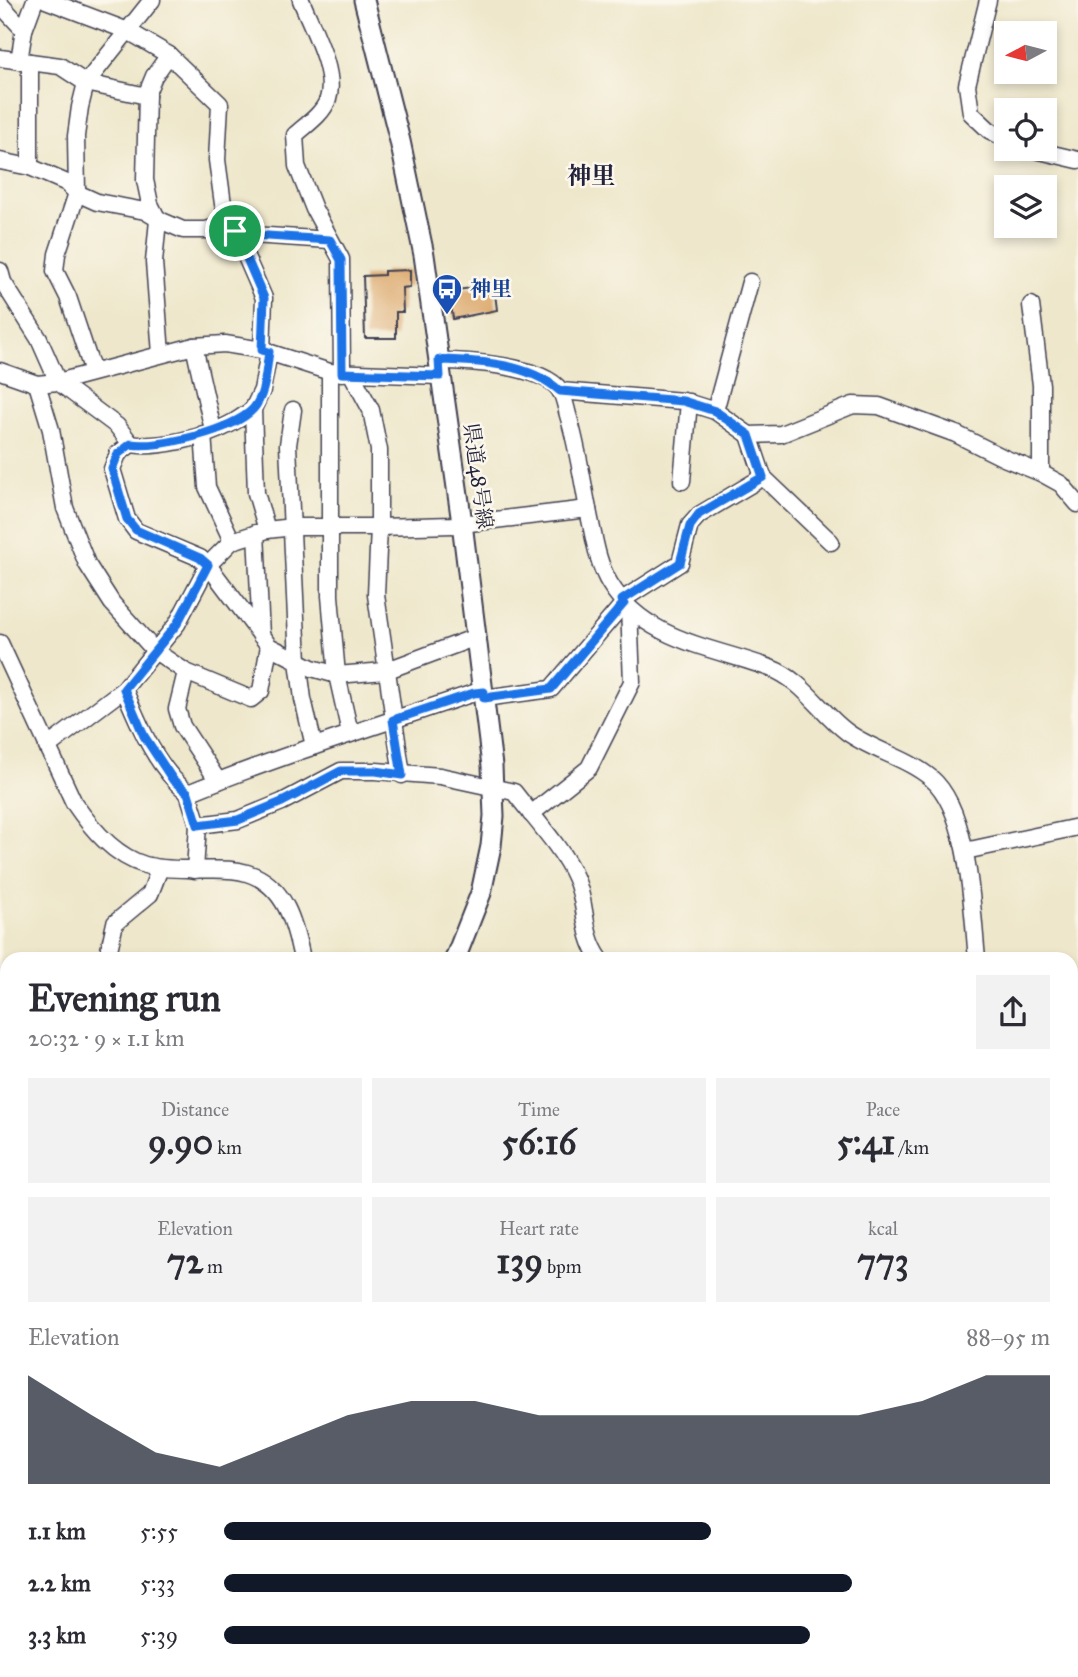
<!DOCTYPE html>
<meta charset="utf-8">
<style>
body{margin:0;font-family:"IM FELL Great Primer","Noto Serif JP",serif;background:#f2f2f3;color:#2b2b33;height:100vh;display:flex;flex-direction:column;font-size:26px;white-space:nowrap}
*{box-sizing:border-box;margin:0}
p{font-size:23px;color:#7c7c81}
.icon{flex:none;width:38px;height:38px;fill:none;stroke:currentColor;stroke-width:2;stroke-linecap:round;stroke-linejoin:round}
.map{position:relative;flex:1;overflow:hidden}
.side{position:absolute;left:0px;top:952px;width:1078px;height:726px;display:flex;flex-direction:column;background:#fff;border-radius:21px 21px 0 0;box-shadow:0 4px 10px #0003}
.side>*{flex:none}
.needle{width:46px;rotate:263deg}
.controls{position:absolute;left:994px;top:21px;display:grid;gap:14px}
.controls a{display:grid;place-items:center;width:63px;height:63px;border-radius:0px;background:#fff;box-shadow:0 4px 10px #0003;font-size:35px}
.pin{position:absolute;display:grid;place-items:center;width:60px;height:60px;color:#fff;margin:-30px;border:4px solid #fff;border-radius:50%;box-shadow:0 2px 7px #0007}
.round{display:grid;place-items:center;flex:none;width:74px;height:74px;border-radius:0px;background:#f2f2f3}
.summary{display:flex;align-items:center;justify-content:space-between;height:119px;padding:0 28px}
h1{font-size:38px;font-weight:700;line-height:52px}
.stats{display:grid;grid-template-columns:repeat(3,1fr);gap:10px;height:119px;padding:7px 28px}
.stats div{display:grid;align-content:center;border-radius:0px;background:#f2f2f3;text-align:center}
.stats b{font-size:35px;font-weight:700}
.stats small{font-size:19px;font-weight:400}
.stats p{font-size:19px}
.chart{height:196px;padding:14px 28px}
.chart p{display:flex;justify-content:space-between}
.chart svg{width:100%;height:126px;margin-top:7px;fill:#111827;opacity:.7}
ul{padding:0 28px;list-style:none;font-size:23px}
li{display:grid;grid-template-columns:112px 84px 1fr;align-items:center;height:52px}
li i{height:18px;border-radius:9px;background:#111827}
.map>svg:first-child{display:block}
</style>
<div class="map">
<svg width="1078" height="1677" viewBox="0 0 1078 1677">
<rect width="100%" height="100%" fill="#fbf7ec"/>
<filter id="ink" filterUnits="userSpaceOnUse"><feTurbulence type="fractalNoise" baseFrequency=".0143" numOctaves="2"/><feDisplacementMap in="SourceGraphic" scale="14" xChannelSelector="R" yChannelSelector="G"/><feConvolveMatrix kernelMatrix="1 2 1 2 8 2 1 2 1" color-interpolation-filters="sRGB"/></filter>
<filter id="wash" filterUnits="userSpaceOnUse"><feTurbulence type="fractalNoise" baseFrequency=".00686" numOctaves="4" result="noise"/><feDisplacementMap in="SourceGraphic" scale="28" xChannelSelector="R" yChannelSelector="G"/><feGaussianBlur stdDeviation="1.57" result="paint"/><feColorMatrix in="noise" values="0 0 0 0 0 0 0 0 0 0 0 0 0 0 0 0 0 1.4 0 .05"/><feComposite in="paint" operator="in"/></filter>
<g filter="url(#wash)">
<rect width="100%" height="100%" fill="#eee7cb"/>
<g id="blocks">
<g fill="#dca76b">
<path d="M 410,270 L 410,287 L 402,288 L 403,312 L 396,312 L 396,338 L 365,338 L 363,276 L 384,275 L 384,271 Z"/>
<path d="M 494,285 L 497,310 L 453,319 L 449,291 Z"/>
</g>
</g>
</g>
<g filter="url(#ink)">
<use href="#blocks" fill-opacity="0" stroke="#414051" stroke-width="2"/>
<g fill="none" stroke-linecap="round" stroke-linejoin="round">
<g stroke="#414051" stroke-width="19">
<g id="minor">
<path d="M 46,0 L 128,31 L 169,55 L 220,104 L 217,160 L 223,204 L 264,298 L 262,350"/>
<path d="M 301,0 C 311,26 337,72 328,99 C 323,114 306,125 295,135 L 297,166 L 314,209 L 341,259 L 342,373"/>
<path d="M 988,0 L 967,85 L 971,113 L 989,130 L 1006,139"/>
<path d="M 0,4 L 24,30"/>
<path d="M 0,58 L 60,66 L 86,83 L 147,96"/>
<path d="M 19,61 L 24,30 L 35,0"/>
<path d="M 1031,149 L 1078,160"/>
<path d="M 0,161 L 30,167 L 67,183 L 77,193 L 97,202 L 145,211 L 162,221 L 183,230 L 206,230 L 231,223"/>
<path d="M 30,167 L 30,62"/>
<path d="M 235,231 L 252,235 L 330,240"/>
<path d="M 0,271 L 3,282 L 39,339 L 58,382 L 117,426 L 131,444 C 156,449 207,437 230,424 C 238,420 246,414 253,409"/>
<path d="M 1031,305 L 1041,385 L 1041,473"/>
<path d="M 194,346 L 213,430"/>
<path d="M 161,354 L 154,262 L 158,220 L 150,204 L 145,180 L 147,93 L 154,76 L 169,55"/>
<path d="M 438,361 C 467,361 542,365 560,390 C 564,396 566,408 568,415 C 579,451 583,487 591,524 C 595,544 599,566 610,584 C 645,641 713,647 770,668 C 803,680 820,712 847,732 C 873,751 906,757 931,778 C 970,811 972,910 977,959"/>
<path d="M 0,371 L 37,384 L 58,382 L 194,346 L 225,344 L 262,350 L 330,372 L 440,376"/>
<path d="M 93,372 L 68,297 L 55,271 L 57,254 L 77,193 L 76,136 L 80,107 L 86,83 L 152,0"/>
<path d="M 330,372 L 330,596 L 337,675 L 350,733"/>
<path d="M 351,373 L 371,410 L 379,450 L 379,527 L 376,595 L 402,775"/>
<path d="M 37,384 L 51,430 L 65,508 L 87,564 L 112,603 L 155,651 L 186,672 L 251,699 L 261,691 L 269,646"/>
<path d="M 560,391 L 683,401 L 715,411 L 749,435 L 781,434 L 853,405 L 879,406 L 956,434 L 1004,458 L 1041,473 L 1061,484 L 1078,504"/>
<path d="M 293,410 L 288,445 L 298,661 L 303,699 L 314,746"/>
<path d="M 715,411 L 750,282"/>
<path d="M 203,434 L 207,487 L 232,541"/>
<path d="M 749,435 L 763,477 L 831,542"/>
<path d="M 131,444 L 118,454 L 112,469 L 127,519 L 136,531 L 200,558 L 208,565 L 269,646 L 312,668 L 337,675 L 385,671 L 468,640 L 477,639"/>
<path d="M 682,481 L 689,402"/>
<path d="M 267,530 L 256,493 L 253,409 L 262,390 L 269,352"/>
<path d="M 256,533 L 261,636"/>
<path d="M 622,600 L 680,563 L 690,525 L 699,515 L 763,477"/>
<path d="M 0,643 L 74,803 C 91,828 114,856 145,865 C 159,869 174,869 188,869 C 208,871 228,867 247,873 C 286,885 295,925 302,959"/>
<path d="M 186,672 L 177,709 L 182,726 L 218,781"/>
<path d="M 124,689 C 140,727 156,767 188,793 C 282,755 378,725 474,693 L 484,692"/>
<path d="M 484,698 L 551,689 L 624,603"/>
<path d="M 47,747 L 124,689 L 177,624 L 208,565 L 232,541 L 267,530 L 293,527 L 379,527 L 453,525 L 588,509"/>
<path d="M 188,793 L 198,825 L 195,870"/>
<path d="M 531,814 L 589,768 L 632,682 L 629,608"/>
<path d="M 198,825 L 238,820 L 282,802 L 341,771 L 376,771 L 440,776 L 514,792 C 533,817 563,849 575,877 C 588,904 581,933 600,959"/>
<path d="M 965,851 L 1078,827"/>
<path d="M 107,959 L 115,923 L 150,894 L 160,868"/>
<path d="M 1071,1056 L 1078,1055"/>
<path d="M 1071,1246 L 1078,1263"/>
<path d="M 0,1387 L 7,1391"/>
<path d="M 1071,1398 L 1078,1398"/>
<path d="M 0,1525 L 7,1518"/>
<path d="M 884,1671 L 933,1677 L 934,1671"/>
<path d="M 385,1676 L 388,1671"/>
<path d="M 589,1677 L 590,1671"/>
<path d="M 676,1677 L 680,1671"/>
<path d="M 732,1677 L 732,1671"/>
</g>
</g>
<g stroke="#414051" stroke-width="23">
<g id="major">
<path d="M 364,0 L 400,141 L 424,255 L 462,523 L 492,766 L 494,816 L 491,846 L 481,893 L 455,959"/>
<path d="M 213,1677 L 213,1671"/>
</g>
</g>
<g stroke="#414051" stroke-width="26">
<g id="highway">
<path d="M 0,1174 L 7,1173"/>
<path d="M 0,1208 L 7,1208"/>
<path d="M 0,1232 L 7,1231"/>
<path d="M 0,1263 L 7,1263"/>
<path d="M 1071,1290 L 1078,1291"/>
<path d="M 1071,1312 L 1078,1312"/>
</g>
</g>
<use href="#minor" stroke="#fff" stroke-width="16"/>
<use href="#major" stroke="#fff" stroke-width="19"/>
<use href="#highway" stroke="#fff" stroke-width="23"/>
</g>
</g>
<g fill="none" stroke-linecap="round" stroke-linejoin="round" filter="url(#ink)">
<g stroke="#fff" stroke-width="14">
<path id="route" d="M 235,231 L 252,235 L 330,240 L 341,260 L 342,373 L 440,376 L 439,360 C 479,361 529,363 560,391 L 683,401 L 715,411 L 749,435 L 763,477 L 699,514 L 690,526 L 680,563 L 622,600 L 624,603 L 551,689 L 484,698 L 484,692 L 474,693 L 393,720 L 402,775 L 376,771 L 341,771 L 282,802 L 238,820 L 198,825 L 188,793 L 173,780 L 144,736 L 124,689 L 177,624 L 208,565 L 200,558 L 136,530 L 127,519 L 112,469 L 118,454 L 131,444 C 158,449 234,430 253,409 C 266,395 266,369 269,352 L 262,350 L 264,298 Z"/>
</g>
<use href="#route" stroke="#1a73e8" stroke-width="9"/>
</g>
<defs>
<g id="bus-pin" transform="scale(1.575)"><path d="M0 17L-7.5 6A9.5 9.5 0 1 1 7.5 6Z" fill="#1a4fb4" stroke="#fbf7ec"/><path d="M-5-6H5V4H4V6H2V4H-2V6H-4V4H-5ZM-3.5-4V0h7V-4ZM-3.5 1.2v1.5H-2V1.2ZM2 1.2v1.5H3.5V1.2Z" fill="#fff"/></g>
</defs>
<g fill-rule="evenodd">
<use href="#bus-pin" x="447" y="289"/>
</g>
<g text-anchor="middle" stroke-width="5" stroke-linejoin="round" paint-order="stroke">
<g font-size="21" font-weight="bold" fill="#164399" stroke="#fbf7ec" text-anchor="start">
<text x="470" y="296">神里</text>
</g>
<g font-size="21" fill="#22223b" stroke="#fbf7ec">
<text transform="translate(478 476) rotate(82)" y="7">県道48号線</text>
</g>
<g font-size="24" font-weight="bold" fill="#22223b" stroke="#fbf7ec">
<text x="591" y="184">神里</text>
</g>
</g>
</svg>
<div class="controls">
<a><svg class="needle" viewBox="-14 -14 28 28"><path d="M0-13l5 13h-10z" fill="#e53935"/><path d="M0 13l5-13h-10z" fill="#7c7c81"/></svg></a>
<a><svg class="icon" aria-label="locate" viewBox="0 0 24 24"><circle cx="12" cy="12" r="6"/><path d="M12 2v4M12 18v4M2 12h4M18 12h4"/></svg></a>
<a><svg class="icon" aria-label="layers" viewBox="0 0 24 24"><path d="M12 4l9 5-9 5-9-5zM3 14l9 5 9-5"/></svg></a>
</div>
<div class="pin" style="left:235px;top:231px;background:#1e9e55"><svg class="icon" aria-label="arrive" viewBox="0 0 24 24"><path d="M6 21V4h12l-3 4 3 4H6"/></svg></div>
<section class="side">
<div class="summary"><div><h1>Evening run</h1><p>20:32 · 9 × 1.1 km</p></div><a class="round"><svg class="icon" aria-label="share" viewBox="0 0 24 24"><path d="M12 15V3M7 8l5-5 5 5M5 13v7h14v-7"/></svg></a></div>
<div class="stats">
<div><p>Distance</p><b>9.90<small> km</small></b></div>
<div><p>Time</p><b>56:16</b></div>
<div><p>Pace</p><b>5:41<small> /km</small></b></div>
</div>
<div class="stats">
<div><p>Elevation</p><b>72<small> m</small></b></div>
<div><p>Heart rate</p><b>139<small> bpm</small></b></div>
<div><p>kcal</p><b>773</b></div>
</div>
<div class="chart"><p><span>Elevation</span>88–95 m</p>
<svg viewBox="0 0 160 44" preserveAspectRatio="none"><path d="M0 44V6L10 20L20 33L30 38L40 29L50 20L60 15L70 15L80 20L90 20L100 20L110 20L120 20L130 20L140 15L150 6L160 6V44z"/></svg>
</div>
<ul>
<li><b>1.1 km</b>5:55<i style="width:59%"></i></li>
<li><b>2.2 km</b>5:33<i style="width:76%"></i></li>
<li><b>3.3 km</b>5:39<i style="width:71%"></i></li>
</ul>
</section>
</div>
